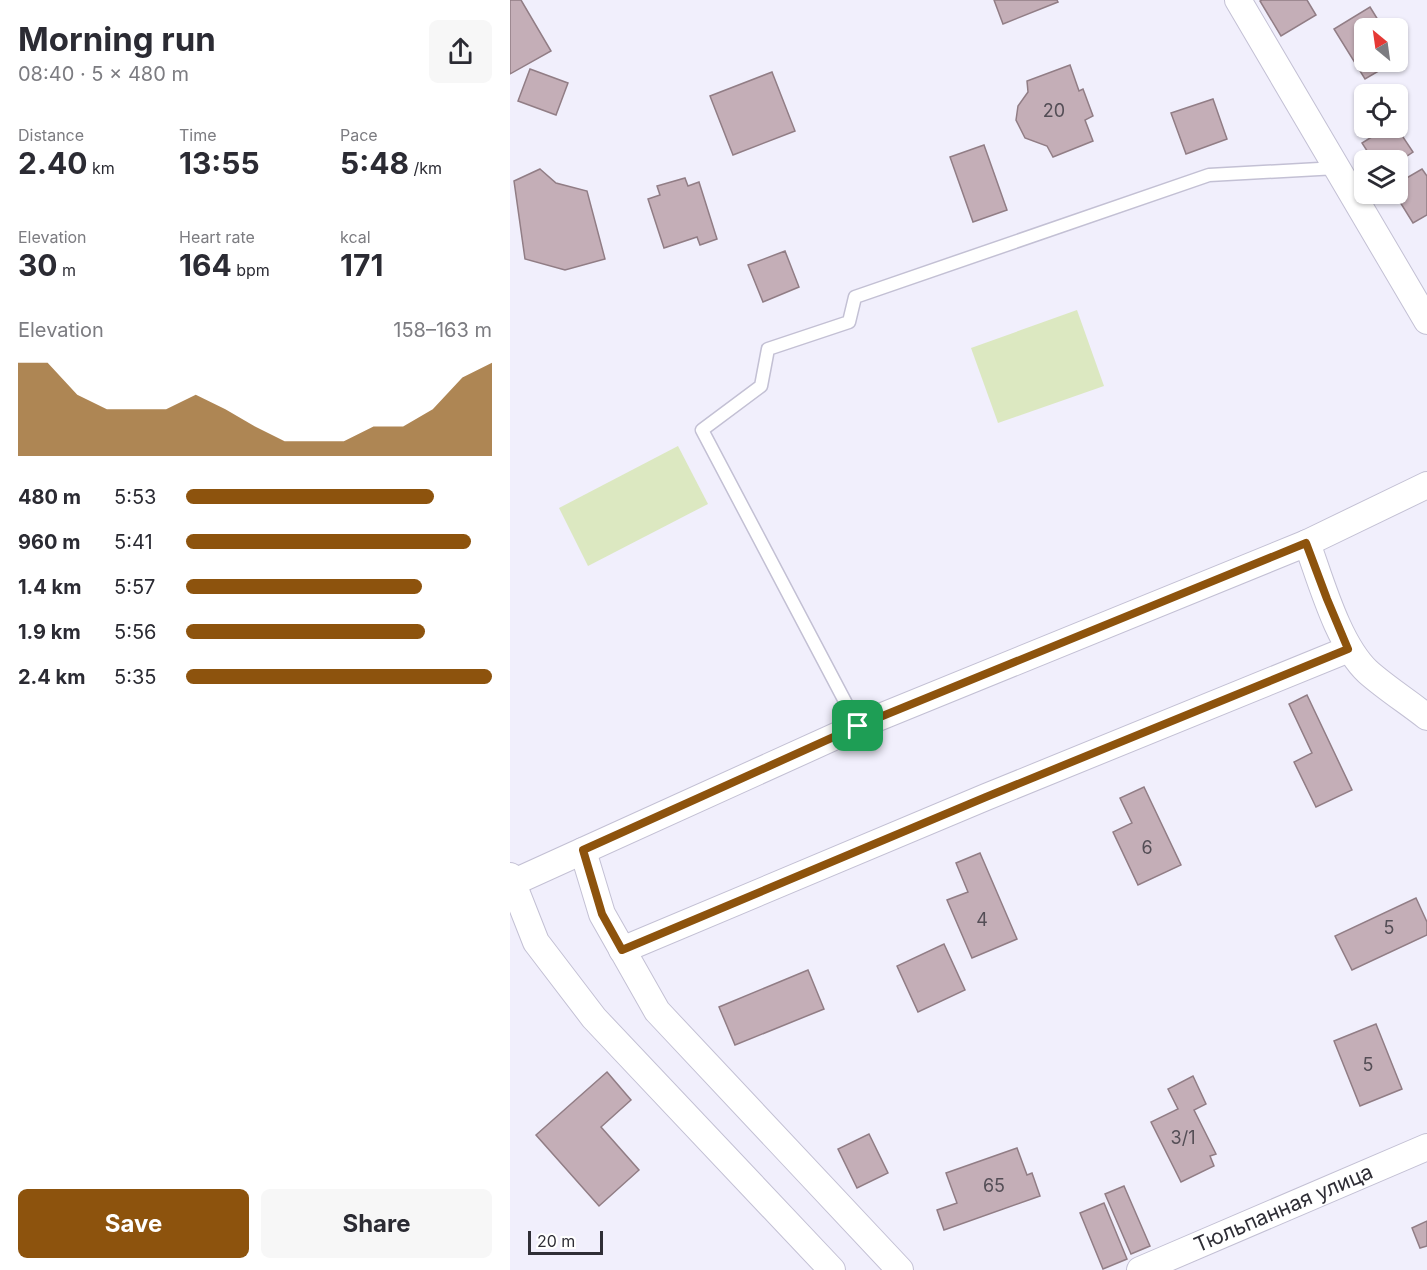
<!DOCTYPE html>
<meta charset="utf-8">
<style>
body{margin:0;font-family:Inter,sans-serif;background:#f7f7f7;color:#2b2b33;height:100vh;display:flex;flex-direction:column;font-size:22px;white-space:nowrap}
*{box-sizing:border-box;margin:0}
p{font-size:20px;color:#7c7c81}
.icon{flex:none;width:33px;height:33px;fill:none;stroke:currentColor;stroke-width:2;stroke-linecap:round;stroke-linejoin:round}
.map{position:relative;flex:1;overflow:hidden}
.panel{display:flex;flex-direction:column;background:#fff;width:510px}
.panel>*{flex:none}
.needle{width:39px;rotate:331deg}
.tools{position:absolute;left:844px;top:18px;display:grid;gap:12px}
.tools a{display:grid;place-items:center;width:54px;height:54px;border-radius:9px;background:#fff;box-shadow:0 2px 4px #0004;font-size:30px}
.scale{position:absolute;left:18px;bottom:15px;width:75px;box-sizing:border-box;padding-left:6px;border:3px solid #2f2e36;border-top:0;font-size:16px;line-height:21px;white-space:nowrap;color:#2f2e36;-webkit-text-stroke:4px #fff;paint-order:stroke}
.pin{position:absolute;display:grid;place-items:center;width:51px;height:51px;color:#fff;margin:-26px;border-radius:12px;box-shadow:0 3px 9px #0006}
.round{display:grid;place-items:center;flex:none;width:63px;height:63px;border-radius:9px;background:#f7f7f7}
.headline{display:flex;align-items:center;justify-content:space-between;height:102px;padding:0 18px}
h1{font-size:33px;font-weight:700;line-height:45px}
.metrics{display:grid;grid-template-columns:repeat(3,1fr);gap:9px;height:102px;padding:6px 18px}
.metrics div{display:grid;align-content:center}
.metrics b{font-size:30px;font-weight:700}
.metrics small{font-size:16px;font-weight:400}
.metrics p{font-size:16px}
.chart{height:168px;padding:12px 18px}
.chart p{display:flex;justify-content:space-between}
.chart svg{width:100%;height:108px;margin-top:6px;fill:#8d530d;opacity:.7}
.primary-button{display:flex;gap:12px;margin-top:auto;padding:12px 18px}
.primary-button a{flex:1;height:69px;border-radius:9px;background:#8d530d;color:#fff;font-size:24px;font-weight:700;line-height:69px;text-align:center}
.primary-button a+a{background:#f7f7f7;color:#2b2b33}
ul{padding:0 18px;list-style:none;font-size:20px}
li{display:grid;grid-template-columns:96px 72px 1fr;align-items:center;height:45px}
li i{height:15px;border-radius:8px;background:#8d530d}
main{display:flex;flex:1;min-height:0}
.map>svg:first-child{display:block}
</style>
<main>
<section class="panel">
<div class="headline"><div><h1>Morning run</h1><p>08:40 · 5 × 480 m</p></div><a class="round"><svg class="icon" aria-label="share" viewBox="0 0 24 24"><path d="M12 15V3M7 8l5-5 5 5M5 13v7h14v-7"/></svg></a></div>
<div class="metrics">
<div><p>Distance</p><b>2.40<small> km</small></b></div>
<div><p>Time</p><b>13:55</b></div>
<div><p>Pace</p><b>5:48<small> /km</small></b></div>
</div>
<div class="metrics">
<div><p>Elevation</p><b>30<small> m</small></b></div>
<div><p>Heart rate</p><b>164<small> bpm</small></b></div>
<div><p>kcal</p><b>171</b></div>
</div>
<div class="chart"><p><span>Elevation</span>158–163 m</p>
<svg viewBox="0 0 160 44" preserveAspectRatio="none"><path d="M0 44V6L10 6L20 19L30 25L40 25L50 25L60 19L70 25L80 32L90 38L100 38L110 38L120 32L130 32L140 25L150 12L160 6V44z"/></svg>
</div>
<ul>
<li><b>480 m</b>5:53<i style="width:81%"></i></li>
<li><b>960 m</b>5:41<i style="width:93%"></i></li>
<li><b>1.4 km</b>5:57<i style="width:77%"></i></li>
<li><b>1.9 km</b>5:56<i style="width:78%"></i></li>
<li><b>2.4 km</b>5:35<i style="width:100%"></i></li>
</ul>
<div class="primary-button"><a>Save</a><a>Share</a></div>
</section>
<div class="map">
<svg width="917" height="1270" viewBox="0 0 917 1270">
<rect width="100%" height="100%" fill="#f1effc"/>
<g fill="#dce8c1">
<path d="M 567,310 L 594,386 L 488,423 L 461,348 Z"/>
<path d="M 168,446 L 198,504 L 78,566 L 49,508 Z"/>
</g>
<g fill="#c4aeb7" stroke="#917d85" stroke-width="1.5">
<path d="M 0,0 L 11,0 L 41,51 L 0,74 Z"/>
<path d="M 484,0 L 547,0 L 548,2 L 493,24 Z"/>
<path d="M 752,0 L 797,0 L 806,15 L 771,36 L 750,1 Z"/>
<path d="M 860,7 L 873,28 L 855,28 L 855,62 L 884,62 L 855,79 L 824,29 Z"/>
<path d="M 560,65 L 569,91 L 573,89 L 583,116 L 575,120 L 583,141 L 543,157 L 537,146 L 515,138 L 506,120 L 508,106 L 518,92 L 517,81 Z"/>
<path d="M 20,69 L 58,83 L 46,115 L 8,101 Z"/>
<path d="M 262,72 L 285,131 L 223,155 L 200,96 Z"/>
<path d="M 703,99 L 717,139 L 676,154 L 661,113 Z"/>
<path d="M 876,128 L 887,128 L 903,152 L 888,162 L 863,160 L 852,143 Z"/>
<path d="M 474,145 L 497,210 L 463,222 L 440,157 Z"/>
<path d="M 30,169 L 46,183 L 77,191 L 95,259 L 55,270 L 15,259 L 4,181 Z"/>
<path d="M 912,169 L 917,176 L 917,215 L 903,223 L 885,194 L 888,194 L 888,183 Z"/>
<path d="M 175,178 L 178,186 L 189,182 L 207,239 L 190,245 L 187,237 L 154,248 L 138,199 L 150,195 L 147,186 Z"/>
<path d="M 275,251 L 289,287 L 253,302 L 238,265 Z"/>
<path d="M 797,695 L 842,790 L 806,807 L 784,762 L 802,753 L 779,704 Z"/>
<path d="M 634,787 L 671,865 L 628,885 L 603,832 L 622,823 L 610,798 Z"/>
<path d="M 470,853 L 507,939 L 462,958 L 437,900 L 458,892 L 446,863 Z"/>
<path d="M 906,898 L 917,922 L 917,935 L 842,970 L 825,936 Z"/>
<path d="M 434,944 L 455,990 L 408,1012 L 387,966 Z"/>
<path d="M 298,970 L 314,1009 L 225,1045 L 209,1007 Z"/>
<path d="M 866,1024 L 892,1089 L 850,1106 L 824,1041 Z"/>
<path d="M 97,1072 L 121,1100 L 91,1127 L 129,1170 L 89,1206 L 26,1135 Z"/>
<path d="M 683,1076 L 696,1104 L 684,1110 L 706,1154 L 700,1156 L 704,1166 L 671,1182 L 641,1122 L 668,1109 L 658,1089 Z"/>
<path d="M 359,1134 L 378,1173 L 347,1188 L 328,1149 Z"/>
<path d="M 507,1148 L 517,1175 L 522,1173 L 530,1196 L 434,1230 L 427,1210 L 447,1203 L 436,1173 Z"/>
<path d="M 614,1186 L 640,1246 L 621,1254 L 595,1194 Z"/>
<path d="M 594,1203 L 617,1259 L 593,1269 L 570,1213 Z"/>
<path d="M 917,1221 L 917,1246 L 910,1248 L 902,1228 Z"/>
</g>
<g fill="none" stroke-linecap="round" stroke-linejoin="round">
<g stroke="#c3c0d4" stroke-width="15">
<path id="service" d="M 348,726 L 192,430 L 251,386 L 258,349 L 339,322 L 345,297 L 699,175 L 827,168"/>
</g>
<g stroke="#c3c0d4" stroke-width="28">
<g id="minor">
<path d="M 728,0 L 917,321"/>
<path d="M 797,543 C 811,581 828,644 858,672 C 876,688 898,702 917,717"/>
<path d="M 73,851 L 92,914 L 147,1011 L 390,1270"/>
<path d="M 0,876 L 26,942 L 84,1018 L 322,1270"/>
<path d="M 0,884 L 348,726 L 797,543 L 917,485"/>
<path d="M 112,950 L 476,797 L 839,649"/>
<path id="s1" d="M 630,1270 L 917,1147"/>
</g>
</g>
<use href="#service" stroke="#fff" stroke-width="12"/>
<use href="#minor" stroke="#fff" stroke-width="26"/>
</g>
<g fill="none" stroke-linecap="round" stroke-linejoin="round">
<g stroke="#fff" stroke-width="12">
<path id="route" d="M 796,543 L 817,599 L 838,649 L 476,797 L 112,950 L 92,914 L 73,850 L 348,726 Z"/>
</g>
<use href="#route" stroke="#8d530d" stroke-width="8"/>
</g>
<g text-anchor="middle" stroke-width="6" stroke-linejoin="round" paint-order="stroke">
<g font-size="18" fill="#544e56">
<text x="544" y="117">20</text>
<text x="637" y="854">6</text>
<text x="472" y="926">4</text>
<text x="879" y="934">5</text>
<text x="858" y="1071">5</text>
<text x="673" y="1144">3/1</text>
<text x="484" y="1192">65</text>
</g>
<g font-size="21" fill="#2f2e36" stroke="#fff">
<text dy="7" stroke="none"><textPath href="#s1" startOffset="156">Тюльпанная улица</textPath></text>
</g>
</g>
</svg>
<div class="tools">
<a><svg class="needle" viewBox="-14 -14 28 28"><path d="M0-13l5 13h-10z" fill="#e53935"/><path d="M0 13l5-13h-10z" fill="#7c7c81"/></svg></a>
<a><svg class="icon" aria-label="locate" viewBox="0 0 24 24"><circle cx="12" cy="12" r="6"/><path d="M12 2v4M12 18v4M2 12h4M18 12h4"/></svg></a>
<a><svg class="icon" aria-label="layers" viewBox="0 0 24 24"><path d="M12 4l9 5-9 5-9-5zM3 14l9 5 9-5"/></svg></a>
</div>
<div class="scale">20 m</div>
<div class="pin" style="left:348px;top:726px;background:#1e9e55"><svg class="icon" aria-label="arrive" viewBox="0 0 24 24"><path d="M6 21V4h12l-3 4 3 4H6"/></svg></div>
</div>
</main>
